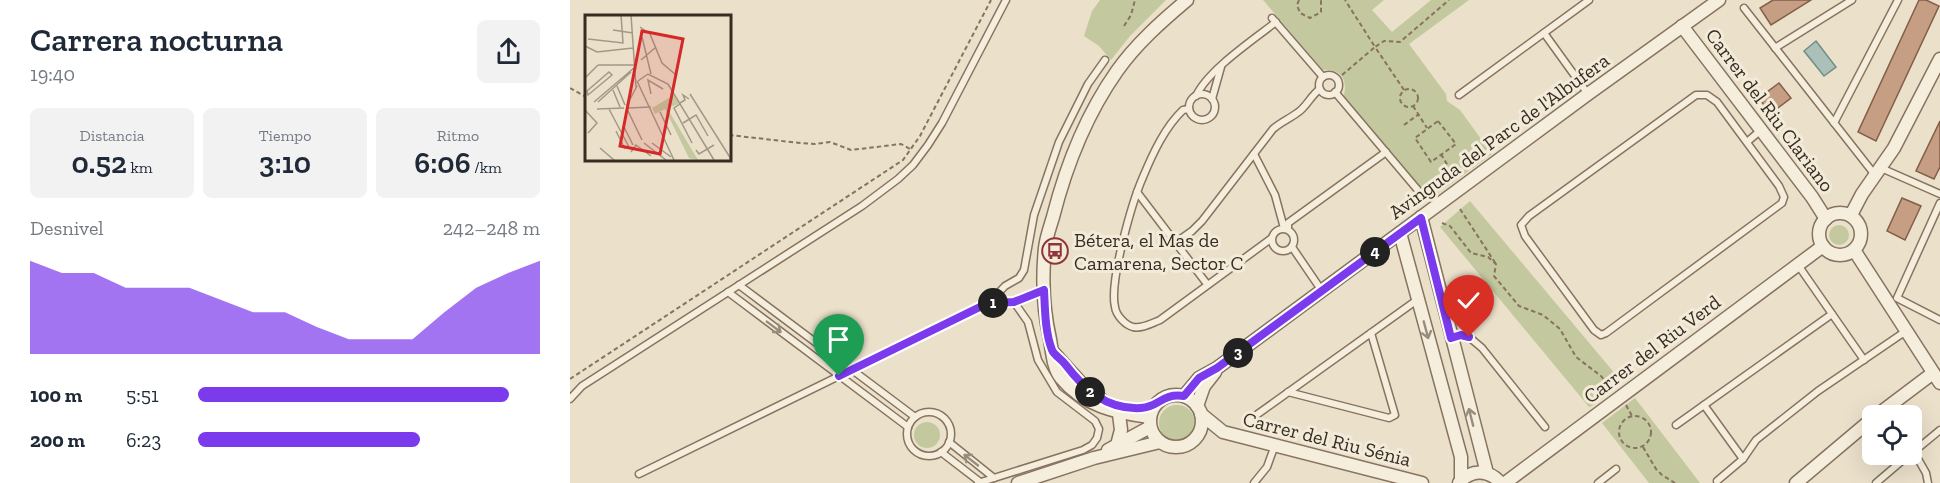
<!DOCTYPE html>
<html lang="es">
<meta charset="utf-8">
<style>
body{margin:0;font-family:"Zilla Slab",serif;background:#f2f2f3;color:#1f2937;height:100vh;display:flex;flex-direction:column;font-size:22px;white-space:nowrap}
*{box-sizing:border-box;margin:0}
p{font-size:20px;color:#747a83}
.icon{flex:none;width:33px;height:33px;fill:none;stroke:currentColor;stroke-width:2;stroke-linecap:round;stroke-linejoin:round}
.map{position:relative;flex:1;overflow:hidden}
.side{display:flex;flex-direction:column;background:#fff;width:570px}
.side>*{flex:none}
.buttons{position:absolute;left:1292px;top:405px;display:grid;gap:12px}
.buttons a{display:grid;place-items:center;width:60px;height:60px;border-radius:9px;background:#fff;box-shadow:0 6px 24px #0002;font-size:30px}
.pin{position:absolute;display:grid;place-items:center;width:51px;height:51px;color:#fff;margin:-62px -26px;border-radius:50% 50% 50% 0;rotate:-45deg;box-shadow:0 0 6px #0007}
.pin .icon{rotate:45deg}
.km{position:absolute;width:30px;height:30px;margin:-15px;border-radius:50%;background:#222;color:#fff;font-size:16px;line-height:30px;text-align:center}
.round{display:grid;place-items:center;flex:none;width:63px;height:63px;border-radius:9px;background:#f2f2f3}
.overview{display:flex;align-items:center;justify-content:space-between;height:102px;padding:0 30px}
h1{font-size:33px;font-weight:600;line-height:45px}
.stats{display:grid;grid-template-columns:repeat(3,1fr);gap:9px;height:102px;padding:6px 30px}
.stats div{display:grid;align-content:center;border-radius:9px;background:#f2f2f3;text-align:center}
.stats b{font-size:30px;font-weight:600}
.stats small{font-size:16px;font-weight:400}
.stats p{font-size:16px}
.chart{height:168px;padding:12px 30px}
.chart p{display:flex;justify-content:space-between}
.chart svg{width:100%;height:108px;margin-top:6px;fill:#7c3aed;opacity:.7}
ul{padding:0 30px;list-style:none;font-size:20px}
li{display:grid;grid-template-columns:96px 72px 1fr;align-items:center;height:45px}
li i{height:15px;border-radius:8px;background:#7c3aed}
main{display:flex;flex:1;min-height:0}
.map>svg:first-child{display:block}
</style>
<main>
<section class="side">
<div class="overview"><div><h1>Carrera nocturna</h1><p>19:40</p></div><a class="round"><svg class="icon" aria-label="share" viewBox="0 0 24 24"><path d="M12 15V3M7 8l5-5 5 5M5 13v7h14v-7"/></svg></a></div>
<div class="stats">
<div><p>Distancia</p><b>0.52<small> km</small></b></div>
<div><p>Tiempo</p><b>3:10</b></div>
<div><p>Ritmo</p><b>6:06<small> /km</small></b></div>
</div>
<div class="chart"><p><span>Desnivel</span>242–248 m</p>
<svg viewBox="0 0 160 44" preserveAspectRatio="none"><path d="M0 44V6L10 11L20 11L30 17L40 17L50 17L60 22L70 27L80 27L90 33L100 38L110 38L120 38L130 27L140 17L150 11L160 6V44z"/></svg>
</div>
<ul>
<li><b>100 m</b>5:51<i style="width:91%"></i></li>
<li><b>200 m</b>6:23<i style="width:65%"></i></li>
</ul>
</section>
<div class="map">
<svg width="1370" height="483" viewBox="0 0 1370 483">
<rect width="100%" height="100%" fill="#ebe0ca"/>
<g fill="#c4c89e">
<path d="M 530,0 L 596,0 L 560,36 L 541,60 L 529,46 L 514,36 L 522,11 Z"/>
<path d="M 693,0 L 814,0 L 802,10 L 822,32 L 861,0 L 899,0 L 839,44 L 876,94 L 877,101 L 890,110 L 922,154 L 860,199 L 773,98 C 779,81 771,68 753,70 Z"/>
<path d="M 900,201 L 1052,382 L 1022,406 L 1019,407 L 870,227 Z"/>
<circle cx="1269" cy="235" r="10"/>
<path d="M 1065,398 L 1130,483 L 1079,483 L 1032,423 Z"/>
<circle cx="607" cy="423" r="18"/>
<circle cx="357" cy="435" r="13"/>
</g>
<path fill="#aac0b9" stroke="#718e86" stroke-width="1.5" d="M 1246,41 L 1266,67 L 1254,76 L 1234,51 Z"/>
<g fill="#c59e83" stroke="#835e48" stroke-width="1.5">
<path d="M 1203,0 L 1241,0 L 1201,25 L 1190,8 Z"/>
<path d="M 1349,0 L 1356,0 L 1369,6 L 1306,141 L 1288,132 Z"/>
<path d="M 1209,83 L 1221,98 L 1200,114 L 1189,98 Z"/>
<path d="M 1370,121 L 1370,167 L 1364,179 L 1346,171 Z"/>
<path d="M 1332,198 L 1351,206 L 1335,240 L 1317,231 Z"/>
</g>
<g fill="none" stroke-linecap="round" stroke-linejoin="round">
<g stroke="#867360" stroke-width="9">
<g id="lane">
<path d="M 1174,8 L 1305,175"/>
<path d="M 702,18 L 753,77"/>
<path d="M 974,33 L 1018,94"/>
<path d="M 1205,48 L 1282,0"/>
<circle cx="759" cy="85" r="10"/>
<path d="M 765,92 L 852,195"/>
<circle cx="632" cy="107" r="13"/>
<path d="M 889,95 L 1019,0"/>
<path d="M 1126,95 L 1137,95 L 1147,102 L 1209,186 L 1214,197 L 1212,203 L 1036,333 L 1031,335 L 1024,330 L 955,236 L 951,225 L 959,216 Z"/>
<path d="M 626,96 C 638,70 683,40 706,22"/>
<path d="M 642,99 L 651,67"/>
<path d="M 619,109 L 613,110 C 595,127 583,153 573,177 C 562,202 539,282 545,307 C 546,315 555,325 563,327 C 572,329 582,323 590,320 L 702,238"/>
<path d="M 1264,123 L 1328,0"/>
<path d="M 1177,142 L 1191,130"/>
<path d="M 684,154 L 705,195 L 714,228"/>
<path d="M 1311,168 L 1370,194"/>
<path d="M 567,192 L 637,284"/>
<path d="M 1370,203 L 1327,298 L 1370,320"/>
<circle cx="713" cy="240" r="11"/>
<path d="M 718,229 L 718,223 L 816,152"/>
<path d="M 605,243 L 622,231 L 632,221 L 703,129 C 711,122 719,119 727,113 C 737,107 740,96 750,89"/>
<path d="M 722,247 L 752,291"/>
<path d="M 1228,265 L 1294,360"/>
<path d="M 169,285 L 345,417"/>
<path d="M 158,292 L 338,427"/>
<path d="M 419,303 L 435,286 L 449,278 L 454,270 L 464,215 L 489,142 L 518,84 L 535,60"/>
<path d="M 882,338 L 891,335 L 899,337 L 912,348 L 975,427"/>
<path d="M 718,392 L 819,418 L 825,415 L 801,333"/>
<path d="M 0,399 L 12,386 L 292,206 L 328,179 L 343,165 L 358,145 L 372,123 L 436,0"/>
<path d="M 1134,405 L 1173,459"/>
<circle cx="359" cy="434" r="22"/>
<path d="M 678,421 L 847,300"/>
<path d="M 1106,425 L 1262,314"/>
<path d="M 379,442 L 424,478"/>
<path d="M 371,452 L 410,482"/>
<path d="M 1344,452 L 1356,473 L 1358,483"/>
<path d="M 1341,454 L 1370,430"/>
<path d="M 69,474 L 418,303 L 444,302 L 473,290"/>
<path d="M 1147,481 L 1173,459 L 1186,440 L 1248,391 L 1336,331"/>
<path d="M 408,483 L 513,450 L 522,445 L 527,438 L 529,429 L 525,421 L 487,392 L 468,360 L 458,322 L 444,302"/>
<path d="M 684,483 L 697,467 L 705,445"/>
<path d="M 1028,483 L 1046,469"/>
<path d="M 1306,483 L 1340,454"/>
</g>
</g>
<g stroke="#867360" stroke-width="15">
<g id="street">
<path d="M 1112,26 L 1242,197 L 1256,219"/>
<circle cx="1270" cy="234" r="21"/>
<path d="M 1281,215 L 1292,194 L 1324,148 L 1370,59"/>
<path d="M 851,217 L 917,473"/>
<path d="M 830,233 L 891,457 L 891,480"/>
<path d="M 1284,250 L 1370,383"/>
<path d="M 483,352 L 520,393 L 531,399"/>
<circle cx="606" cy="421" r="26"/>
<path d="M 614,396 L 629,378 L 647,368 L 1018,94 L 1149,0"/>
<path d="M 627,406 L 634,386 L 645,372"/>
<path d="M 631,414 L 653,432 L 852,483"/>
<path d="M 1306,416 L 1363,373"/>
<path d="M 580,417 C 546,413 514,406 491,378 C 483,368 482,351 480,339 C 473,309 472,278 475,248 C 476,238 480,227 483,217 C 496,166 516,115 547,71 C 566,44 592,21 617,0"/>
<path d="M 547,445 L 551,430 L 549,414"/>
<path d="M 538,450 L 580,427"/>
<path d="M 448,483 L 524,458 L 590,442"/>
<path d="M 889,483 C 901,469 918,469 931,483"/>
<path d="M 935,483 L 1253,246"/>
<path d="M 1226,483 L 1302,419"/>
</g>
</g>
<g stroke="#867360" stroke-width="2" stroke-dasharray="4.5 3" stroke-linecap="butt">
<path d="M 729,0 L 727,5 L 730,13 L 740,18 L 751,12 L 751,0"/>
<path d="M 554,26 L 561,15 L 565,0"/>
<path d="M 772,75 L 805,47 L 775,0"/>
<path d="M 0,88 L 16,97"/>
<circle cx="839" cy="98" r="9"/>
<path d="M 834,90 L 805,47 L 814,41 L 830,42 L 879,0"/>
<path d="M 843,106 L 857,128"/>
<path d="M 868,121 L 886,144 L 861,162 L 845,138 Z"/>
<path d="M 834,125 L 849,114"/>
<path d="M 159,135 L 230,143 L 245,144 L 260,142 L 281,150 L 331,144 L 340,149"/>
<path d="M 871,154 L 885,178"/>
<path d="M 890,209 L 926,264"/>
<path d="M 872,223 L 880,226 L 901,253 L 918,257 L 926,264 L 924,276 L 949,306 L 973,315 L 990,329 L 1006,357 L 1031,376 L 1042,390"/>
<path d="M 0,379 L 333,160 L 350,136 L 421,0"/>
<path d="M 1056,405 L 1062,416"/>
<circle cx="1065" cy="432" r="16"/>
<path d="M 1073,447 L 1086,469 L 1092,475 L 1105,483"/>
</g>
<use href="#lane" stroke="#f6eedc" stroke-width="6"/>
<use href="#street" stroke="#f6eedc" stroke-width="12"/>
</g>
<defs><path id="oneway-shaft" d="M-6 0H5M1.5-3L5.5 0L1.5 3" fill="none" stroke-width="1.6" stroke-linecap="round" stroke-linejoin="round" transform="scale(1.5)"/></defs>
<g stroke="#978d7f">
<use href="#oneway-shaft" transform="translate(204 327) rotate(37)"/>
<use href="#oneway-shaft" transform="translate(856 330) rotate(75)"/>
<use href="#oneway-shaft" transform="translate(901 417) rotate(-104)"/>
<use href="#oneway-shaft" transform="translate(401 460) rotate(-142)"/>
</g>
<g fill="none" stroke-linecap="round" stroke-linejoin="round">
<g stroke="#fff" stroke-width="12">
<path id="route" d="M 269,376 L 418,303 L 444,302 L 474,290 C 475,309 475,332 482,350 C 484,355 491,359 495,364 C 514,389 536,410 571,408 C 590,407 591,393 614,396 L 629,378 L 647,368 L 851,218 L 881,338 L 891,335 L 899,337"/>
</g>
<use href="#route" stroke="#7c3aed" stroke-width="8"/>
</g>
<defs>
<g id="bus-ring" transform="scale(1.35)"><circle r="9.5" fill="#f3ebd9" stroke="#903537" stroke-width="1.5"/><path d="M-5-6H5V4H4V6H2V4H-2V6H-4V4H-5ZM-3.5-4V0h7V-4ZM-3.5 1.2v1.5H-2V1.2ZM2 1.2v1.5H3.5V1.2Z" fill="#903537"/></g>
</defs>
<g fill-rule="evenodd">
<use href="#bus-ring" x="485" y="251"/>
</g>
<g text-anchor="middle" stroke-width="6" stroke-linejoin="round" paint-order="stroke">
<g font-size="20" fill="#382c22" stroke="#f3ebd9">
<text transform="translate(1200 110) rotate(53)" y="7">Carrer del Riu Clariano</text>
<text transform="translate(929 136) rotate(-36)" y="7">Avinguda del Parc de l'Albufera</text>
<text transform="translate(1082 349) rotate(-37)" y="7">Carrer del Riu Verd</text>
<text transform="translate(757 439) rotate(14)" y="7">Carrer del Riu Sénia</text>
</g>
<g font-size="20" fill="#382c22" stroke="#f3ebd9" text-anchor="start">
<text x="504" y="247">Bétera, el Mas de<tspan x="504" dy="23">Camarena, Sector C</tspan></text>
</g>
</g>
<g transform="translate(15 15)">
<rect width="146" height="146" fill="#ebe0ca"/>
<path d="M 89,80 L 94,89 L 82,93 L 113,145 L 104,143 L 80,94 L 70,99 L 67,93 Z" fill="#c4c89e"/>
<path fill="none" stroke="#a39887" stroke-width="1.5" d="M 46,0 L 51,72M 55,12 L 65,19 L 77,48 L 91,60M 28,15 L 48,18M 57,22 L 66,59M 3,24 L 38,28 L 36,0M 0,31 L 12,37 L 48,33M 56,45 L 71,32M 13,50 L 49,50M 24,57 L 27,60 L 3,80 L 2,76 ZM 0,63 L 13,50M 52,66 L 89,145M 53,66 L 63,59 L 83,69 L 129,145M 32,71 L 40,90M 28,75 L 35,92M 66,79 L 63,65 L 78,74M 105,79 L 146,144M 9,87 L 50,52M 13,87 L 46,57M 95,88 L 100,85 L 98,80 L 104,84M 95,89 L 89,93 L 107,128M 42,90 L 52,71M 43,93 L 66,92M 12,94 L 39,93M 24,94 L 44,132M 42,94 L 57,125M 0,95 L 12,108 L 3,118M 75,97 L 86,120M 98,108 L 111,100 L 123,121M 39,112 L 48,130M 31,116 L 40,134M 59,128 L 81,145M 67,128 L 86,142M 15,133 L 29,145M 111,135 L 114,139 L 129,130M 46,137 L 51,130 L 66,141"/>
<path fill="#d62828" fill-opacity="0.15" stroke="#d62828" stroke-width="3" d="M 57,16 L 98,24 L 75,139 L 35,131 Z"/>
<rect width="146" height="146" fill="none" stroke="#382c22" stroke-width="3"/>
</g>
</svg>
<div class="buttons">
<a><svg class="icon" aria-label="locate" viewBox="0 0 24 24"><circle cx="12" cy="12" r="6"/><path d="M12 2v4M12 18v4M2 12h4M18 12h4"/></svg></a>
</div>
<div class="pin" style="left:269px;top:376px;background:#1e9e55"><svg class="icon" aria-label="arrive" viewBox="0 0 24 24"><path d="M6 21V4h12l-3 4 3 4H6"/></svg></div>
<div class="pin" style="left:899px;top:337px;background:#d93025"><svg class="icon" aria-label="check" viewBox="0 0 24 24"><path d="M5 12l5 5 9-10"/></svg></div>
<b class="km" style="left:423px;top:303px">1</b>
<b class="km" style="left:520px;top:392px">2</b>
<b class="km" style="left:668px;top:353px">3</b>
<b class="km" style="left:805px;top:252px">4</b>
</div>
</main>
